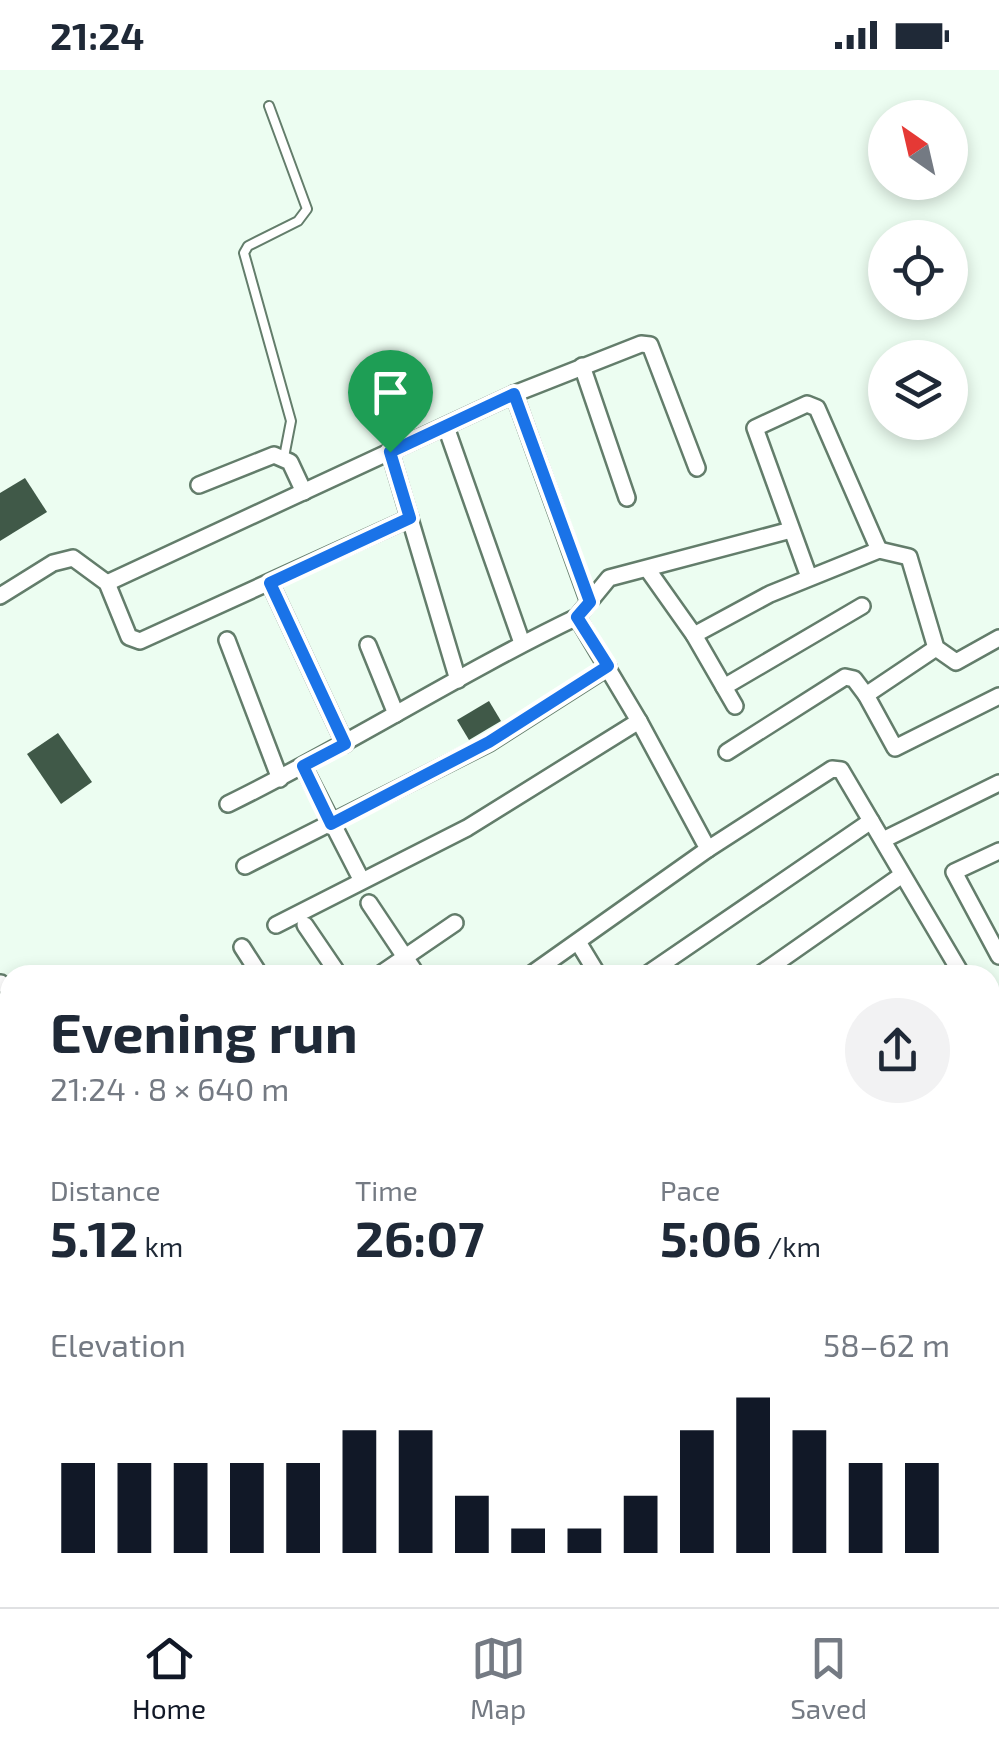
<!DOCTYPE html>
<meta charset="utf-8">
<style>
body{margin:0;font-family:"Exo 2",sans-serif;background:#f2f2f3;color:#1f2937;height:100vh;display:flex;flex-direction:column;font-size:38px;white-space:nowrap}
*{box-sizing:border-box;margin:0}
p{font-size:32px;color:#747a83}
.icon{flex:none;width:55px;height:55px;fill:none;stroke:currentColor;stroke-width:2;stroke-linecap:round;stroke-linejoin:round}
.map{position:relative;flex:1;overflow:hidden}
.sheet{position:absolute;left:0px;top:895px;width:1000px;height:642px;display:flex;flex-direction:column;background:#fff;border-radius:30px 30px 0 0;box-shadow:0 5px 15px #0003}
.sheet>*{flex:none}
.needle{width:65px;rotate:326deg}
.buttons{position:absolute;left:868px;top:30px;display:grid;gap:20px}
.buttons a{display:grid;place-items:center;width:100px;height:100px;border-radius:50%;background:#fff;box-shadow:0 5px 15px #0003;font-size:50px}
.pin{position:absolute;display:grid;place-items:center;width:85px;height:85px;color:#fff;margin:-102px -42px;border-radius:50% 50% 50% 0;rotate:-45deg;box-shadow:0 0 10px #0007}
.pin .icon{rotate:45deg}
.round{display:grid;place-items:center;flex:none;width:105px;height:105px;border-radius:52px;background:#f2f2f3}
.summary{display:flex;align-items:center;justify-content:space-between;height:170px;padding:0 50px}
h1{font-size:55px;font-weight:700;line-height:75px}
.stats{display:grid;grid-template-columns:repeat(3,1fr);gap:15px;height:170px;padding:10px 50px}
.stats div{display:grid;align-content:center}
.stats b{font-size:50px;font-weight:700}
.stats small{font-size:28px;font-weight:400}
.stats p{font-size:28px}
.chart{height:280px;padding:20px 50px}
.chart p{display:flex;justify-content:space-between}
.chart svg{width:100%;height:180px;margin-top:10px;stroke:#111827;stroke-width:6}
.status{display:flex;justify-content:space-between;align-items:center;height:70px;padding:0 50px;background:#fff;direction:ltr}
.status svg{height:28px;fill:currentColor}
.dock{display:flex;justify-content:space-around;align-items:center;height:140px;border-top:2px solid #e0e1e3;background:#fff;font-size:28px;color:#747a83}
.dock a{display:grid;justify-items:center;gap:5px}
.dock .active{color:#111827}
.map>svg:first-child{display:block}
</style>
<div class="status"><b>21:24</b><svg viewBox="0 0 49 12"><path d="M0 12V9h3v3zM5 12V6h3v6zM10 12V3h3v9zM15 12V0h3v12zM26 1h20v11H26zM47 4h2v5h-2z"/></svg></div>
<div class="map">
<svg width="999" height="1537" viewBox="0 0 999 1537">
<rect width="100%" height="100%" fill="#ecfdf1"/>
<path fill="#b3ccba" d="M 10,982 L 10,1171 L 0,1175 L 0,986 Z"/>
<g fill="#405948">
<path d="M 25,408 L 47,442 L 0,471 L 0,423 Z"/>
<path d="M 489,631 L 501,651 L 469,670 L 457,650 Z"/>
<path d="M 58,663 L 92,712 L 61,734 L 27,684 Z"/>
</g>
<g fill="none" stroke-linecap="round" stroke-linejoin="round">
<g stroke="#637d6b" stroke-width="12">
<path id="lane" d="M 269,36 L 307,139 L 298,151 L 248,176 L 244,183 L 291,351 L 284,387"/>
</g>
<g stroke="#637d6b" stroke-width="20">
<g id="street">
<path d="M 582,296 L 627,428"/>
<path d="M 514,324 L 589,532"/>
<path d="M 446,357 L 522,573"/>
<path d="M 390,382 L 458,610"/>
<path d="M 199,415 L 274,385 L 290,392 L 304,422"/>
<path d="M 648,500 L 694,565 L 735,636"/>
<path d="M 809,507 L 755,358 L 807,334 L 817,338 L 879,480"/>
<path d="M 107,513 L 514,324 L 641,274 L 650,275 L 697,398"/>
<path d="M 270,513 L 345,674"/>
<path d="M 0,526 L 53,493 L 73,488 L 107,513 L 129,567 L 140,571 L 410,448"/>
<path d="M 694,565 L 770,524 L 879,480 L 909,487 L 936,578 L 956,592 L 999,568"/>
<path d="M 227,570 L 280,709"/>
<path d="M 368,575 L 396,644"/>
<path d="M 724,617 L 862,536"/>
<path d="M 866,625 L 895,678 L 999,626"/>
<path d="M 727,682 L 845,607 L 854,609 L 866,625 L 936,578"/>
<path d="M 303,696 L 361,809"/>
<path d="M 228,734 C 347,676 458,604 577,547"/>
<path d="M 883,770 L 999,713"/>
<path d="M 708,779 L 832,699 L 841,700 L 962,905"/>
<path d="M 999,781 L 954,802 L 999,886"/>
<path d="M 245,796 L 489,673 L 608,597"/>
<path d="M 369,833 L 417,905"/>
<path d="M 276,855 L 467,758 L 639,651"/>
<path d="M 305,855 L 339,905"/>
<path d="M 578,872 L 598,905"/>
<path d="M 242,877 L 260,905"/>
<path d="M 379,905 L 455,853"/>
<path d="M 530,905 L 708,779 L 639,651 L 577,547 L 609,508 L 791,460"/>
<path d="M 646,905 L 871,751"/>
<path d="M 759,905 L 902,805"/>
<path d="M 0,914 L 1,913"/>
<path d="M 0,1258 L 10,1282"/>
<path d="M 990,1275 L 999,1271"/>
<path d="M 990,1349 L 999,1344"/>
<path d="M 0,1363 L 10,1356"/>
<path d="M 990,1382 L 999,1399"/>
<path d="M 990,1412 L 999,1407"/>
<path d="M 0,1477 L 10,1492"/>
<path d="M 33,1528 L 38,1535 L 34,1537"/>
<path d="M 776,1528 L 781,1537"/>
<path d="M 845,1528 L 850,1537"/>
<path d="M 918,1528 L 922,1537"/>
<path d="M 750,1537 L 768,1528"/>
</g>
</g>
<use href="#lane" stroke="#fff" stroke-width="8"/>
<use href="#street" stroke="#fff" stroke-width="15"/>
</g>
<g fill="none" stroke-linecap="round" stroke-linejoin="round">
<g stroke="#fff" stroke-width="20">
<path id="route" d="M 514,324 L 590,532 L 577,547 L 608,596 L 489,672 L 331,754 L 303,696 L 345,674 L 270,513 L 410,448 L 390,382 Z"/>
</g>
<use href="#route" stroke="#1a73e8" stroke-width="12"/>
</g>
</svg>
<div class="buttons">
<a><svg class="needle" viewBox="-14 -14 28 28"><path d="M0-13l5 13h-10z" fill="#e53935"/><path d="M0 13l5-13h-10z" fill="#747a83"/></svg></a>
<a><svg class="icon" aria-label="locate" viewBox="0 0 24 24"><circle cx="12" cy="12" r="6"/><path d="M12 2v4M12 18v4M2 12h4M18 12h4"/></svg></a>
<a><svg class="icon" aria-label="layers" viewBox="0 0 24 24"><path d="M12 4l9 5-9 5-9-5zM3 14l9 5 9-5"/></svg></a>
</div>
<div class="pin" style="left:390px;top:382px;background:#1e9e55"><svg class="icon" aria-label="arrive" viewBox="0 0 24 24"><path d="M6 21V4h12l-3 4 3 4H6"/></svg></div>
<section class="sheet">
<div class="summary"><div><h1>Evening run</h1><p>21:24 · 8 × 640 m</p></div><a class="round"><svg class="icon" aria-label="share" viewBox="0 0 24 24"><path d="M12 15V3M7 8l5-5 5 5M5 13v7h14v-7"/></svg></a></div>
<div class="stats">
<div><p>Distance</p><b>5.12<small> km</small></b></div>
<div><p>Time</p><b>26:07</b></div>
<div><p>Pace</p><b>5:06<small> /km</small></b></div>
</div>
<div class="chart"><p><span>Elevation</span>58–62 m</p>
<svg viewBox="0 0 160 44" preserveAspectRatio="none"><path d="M5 44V22M15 44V22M25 44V22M35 44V22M45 44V22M55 44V14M65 44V14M75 44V30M85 44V38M95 44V38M105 44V30M115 44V14M125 44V6M135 44V14M145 44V22M155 44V22"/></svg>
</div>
</section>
</div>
<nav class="dock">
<a class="active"><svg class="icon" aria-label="home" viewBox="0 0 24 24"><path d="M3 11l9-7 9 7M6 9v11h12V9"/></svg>Home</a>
<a><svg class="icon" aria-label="map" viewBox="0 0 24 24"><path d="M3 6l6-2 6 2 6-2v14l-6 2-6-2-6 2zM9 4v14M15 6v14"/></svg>Map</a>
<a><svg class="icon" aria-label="saved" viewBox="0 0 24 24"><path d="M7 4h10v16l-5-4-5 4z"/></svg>Saved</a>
</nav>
